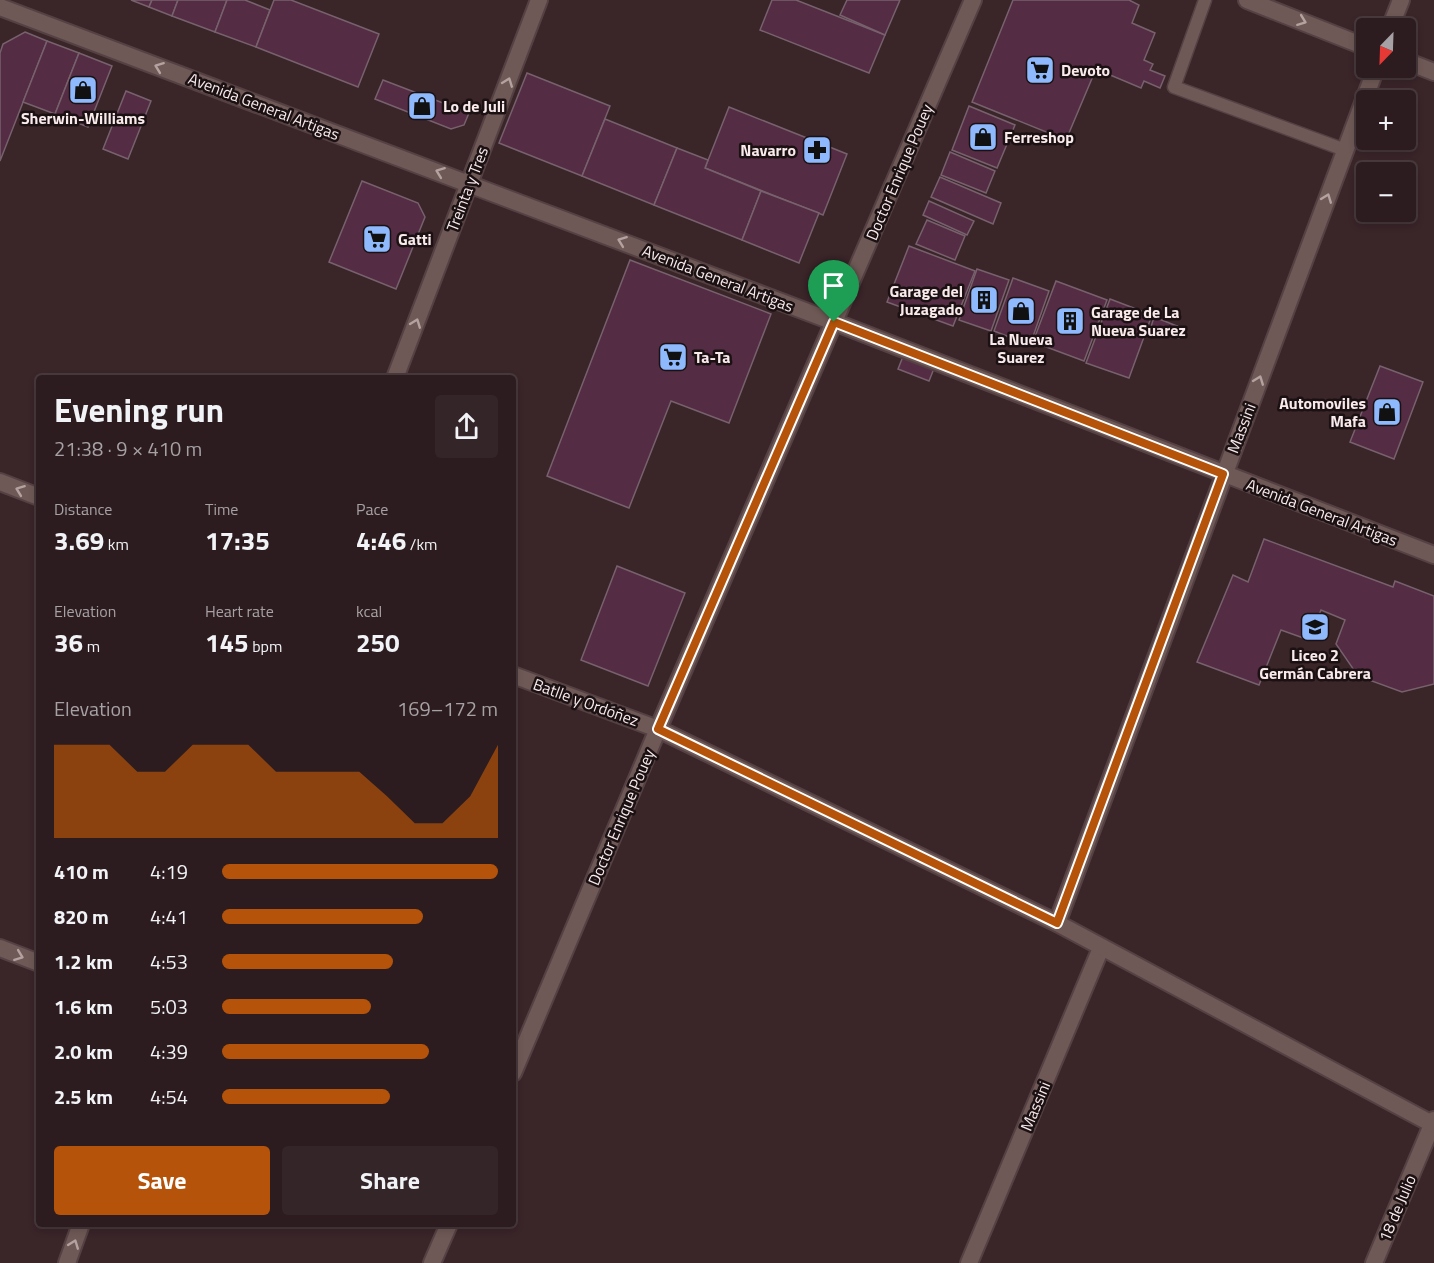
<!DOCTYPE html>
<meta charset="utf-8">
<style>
body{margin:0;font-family:"Titillium Web",sans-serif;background:#342528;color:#f1f3f6;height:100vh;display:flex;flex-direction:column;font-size:22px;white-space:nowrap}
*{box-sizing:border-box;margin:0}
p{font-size:20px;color:#a6a1a4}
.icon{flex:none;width:33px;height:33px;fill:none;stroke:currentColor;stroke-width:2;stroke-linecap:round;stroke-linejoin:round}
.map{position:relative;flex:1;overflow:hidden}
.sheet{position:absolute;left:36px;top:375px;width:480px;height:852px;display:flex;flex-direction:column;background:#2c1c1f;border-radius:6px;box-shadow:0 3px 9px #0003,0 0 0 2px #483a3d}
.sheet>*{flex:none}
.needle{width:39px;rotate:203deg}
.buttons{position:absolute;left:1356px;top:18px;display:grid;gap:12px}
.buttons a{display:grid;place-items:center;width:60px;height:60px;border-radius:6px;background:#2c1c1f;box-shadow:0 3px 9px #0003,0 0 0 2px #483a3d;font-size:30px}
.pin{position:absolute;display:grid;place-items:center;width:51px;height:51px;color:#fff;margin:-62px -26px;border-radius:50% 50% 50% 0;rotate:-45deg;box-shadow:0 0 6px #0007}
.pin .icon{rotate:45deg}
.round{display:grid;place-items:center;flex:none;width:63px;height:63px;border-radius:6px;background:#342528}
.overview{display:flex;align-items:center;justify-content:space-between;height:102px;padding:0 18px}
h1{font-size:33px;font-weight:700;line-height:45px}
.metrics{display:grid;grid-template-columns:repeat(3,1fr);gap:9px;height:102px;padding:6px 18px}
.metrics div{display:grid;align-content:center}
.metrics b{font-size:26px;font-weight:700}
.metrics small{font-size:16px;font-weight:400}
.metrics p{font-size:16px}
.chart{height:168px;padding:12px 18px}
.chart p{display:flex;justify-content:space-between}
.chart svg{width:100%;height:108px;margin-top:6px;fill:#b45309;opacity:.7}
.button{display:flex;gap:12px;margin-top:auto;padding:12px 18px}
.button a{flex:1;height:69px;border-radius:6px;background:#b45309;color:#fff;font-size:24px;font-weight:700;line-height:69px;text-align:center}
.button a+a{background:#342528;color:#f1f3f6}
ul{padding:0 18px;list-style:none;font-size:20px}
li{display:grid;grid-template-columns:96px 72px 1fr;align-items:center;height:45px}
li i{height:15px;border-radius:8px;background:#b45309}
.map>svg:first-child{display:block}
</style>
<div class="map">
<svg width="1434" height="1263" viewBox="0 0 1434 1263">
<rect width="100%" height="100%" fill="#3a2529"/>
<g fill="#542c43" stroke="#77616d" stroke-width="1.5">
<path d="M 131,0 L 152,0 L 149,7 Z"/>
<path d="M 152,0 L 178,0 L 172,16 L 149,7 Z"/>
<path d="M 178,0 L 227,0 L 215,32 L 172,16 Z"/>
<path d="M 227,0 L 245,0 L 270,10 L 256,47 L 215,32 Z"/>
<path d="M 274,0 L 291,0 L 379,34 L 358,87 L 256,47 Z"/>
<path d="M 772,0 L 796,0 L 885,35 L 869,73 L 760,30 Z"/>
<path d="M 847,0 L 900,0 L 885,35 L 840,15 Z"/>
<path d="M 1013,0 L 1129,0 L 1139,5 L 1132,23 L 1155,33 L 1144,60 L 1153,64 L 1150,70 L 1165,76 L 1160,88 L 1144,81 L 1141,88 L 1096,69 L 1066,140 L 972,102 Z"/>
<path d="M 25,32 L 47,41 L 0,161 L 0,53 L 3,44 Z"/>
<path d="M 47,41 L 79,53 L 55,114 L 23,102 Z"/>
<path d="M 79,53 L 112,66 L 88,127 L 55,114 Z"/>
<path d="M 527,73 L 610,106 L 582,176 L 499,143 Z"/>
<path d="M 383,80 L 469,113 L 464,125 L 451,129 L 375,99 Z"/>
<path d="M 126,91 L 151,101 L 128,159 L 103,149 Z"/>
<path d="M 969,106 L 1015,125 L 997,168 L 952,150 Z"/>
<path d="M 729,107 L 847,154 L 823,215 L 705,168 Z"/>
<path d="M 605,119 L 677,148 L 654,205 L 582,176 Z"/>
<path d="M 677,148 L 708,160 L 705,168 L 761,191 L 742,240 L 654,205 Z"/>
<path d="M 950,152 L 995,171 L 986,193 L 941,175 Z"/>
<path d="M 940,177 L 1001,203 L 993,224 L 931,197 Z"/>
<path d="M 362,181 L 418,203 L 425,217 L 396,289 L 329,262 Z"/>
<path d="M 761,191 L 819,213 L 799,263 L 742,240 Z"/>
<path d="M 929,201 L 974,221 L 967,235 L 923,215 Z"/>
<path d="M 927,220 L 965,236 L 955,260 L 916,244 Z"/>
<path d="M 909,246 L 975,271 L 953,326 L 887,302 Z"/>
<path d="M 630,260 L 771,314 L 729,423 L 671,401 L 629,508 L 547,476 Z"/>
<path d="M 977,269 L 1009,280 L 991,331 L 959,320 Z"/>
<path d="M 1013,278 L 1049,291 L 1030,345 L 994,331 Z"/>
<path d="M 1056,281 L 1107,300 L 1084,361 L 1033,342 Z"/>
<path d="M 1110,299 L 1152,315 L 1129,378 L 1086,363 Z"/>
<path d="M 1154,317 L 1182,328 L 1179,338 L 1151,327 Z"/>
<path d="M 904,354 L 935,366 L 929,381 L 898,369 Z"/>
<path d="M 1380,366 L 1423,382 L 1394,459 L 1350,442 Z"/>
<path d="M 1264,539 L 1393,587 L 1395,581 L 1434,596 L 1434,684 L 1402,692 L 1358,676 L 1336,644 L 1345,620 L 1321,610 L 1309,640 L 1281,630 L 1259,685 L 1197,662 L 1233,575 L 1248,582 Z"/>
<path d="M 617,566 L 685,593 L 648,686 L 581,660 Z"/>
</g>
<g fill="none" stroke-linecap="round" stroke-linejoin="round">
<g stroke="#554144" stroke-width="15">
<path id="service" d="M 1205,0 L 1174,87 L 1345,150"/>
</g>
<g stroke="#554144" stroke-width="20">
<g id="minor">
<path d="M 1390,28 L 1401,0"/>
<path d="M 395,378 L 539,0"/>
<path d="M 1057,923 L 1376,68"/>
<path d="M 0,948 L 39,963"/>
<path d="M 67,1263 L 81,1224"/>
<path d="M 969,1263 L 1101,948"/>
<path d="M 1374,1263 L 1434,1120"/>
</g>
</g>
<g stroke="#554144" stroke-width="20">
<g id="tertiary">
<path d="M 1247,0 L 1366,47"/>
<path d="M 0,7 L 834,322 L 1434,555"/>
<path d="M 1406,61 L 1434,72"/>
<path d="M 0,482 L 39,497"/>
<path d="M 513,675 L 658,729 L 1057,923 L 1434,1125"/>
<path d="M 513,1073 L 658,729 L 973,0"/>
<path d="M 432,1263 L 449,1224"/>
</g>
</g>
<use href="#service" stroke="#6f5956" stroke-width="12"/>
<use href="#minor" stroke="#6f5956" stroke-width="16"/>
<use href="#tertiary" stroke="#6f5956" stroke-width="16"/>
</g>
<defs><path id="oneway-chevron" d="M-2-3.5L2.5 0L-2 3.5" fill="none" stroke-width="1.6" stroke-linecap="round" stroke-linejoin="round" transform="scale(1.5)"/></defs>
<g stroke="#b4a2a1">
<use href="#oneway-chevron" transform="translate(1302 21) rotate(21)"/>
<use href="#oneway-chevron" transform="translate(159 67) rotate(-159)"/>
<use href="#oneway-chevron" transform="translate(508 82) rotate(-69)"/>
<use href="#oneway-chevron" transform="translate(440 172) rotate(-159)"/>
<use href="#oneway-chevron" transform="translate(1327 198) rotate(-69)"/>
<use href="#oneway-chevron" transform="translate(622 241) rotate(-159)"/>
<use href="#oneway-chevron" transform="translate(416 323) rotate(-69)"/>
<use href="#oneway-chevron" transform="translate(1259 380) rotate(-69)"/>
<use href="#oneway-chevron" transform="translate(20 490) rotate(-159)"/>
<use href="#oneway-chevron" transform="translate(19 956) rotate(21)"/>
<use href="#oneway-chevron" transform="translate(74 1244) rotate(-69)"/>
</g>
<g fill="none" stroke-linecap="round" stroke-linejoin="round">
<g stroke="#fff" stroke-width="12">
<path id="route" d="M 834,322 L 1223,474 L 1057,923 L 658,729 Z"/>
</g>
<use href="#route" stroke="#b45309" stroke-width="8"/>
</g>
<defs>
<g id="supermarket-square" transform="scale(1.5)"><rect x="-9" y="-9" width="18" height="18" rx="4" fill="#8eb9fd" stroke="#1b1113"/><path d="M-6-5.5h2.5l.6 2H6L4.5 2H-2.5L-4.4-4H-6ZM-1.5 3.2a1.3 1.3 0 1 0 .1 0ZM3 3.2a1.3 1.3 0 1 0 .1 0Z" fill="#111"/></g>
<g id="shop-square" transform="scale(1.5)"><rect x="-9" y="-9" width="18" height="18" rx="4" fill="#8eb9fd" stroke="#1b1113"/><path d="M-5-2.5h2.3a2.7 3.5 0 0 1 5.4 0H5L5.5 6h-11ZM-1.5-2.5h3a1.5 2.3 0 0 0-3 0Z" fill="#111"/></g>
<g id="pharmacy-square" transform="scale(1.5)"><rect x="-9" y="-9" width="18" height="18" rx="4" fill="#8eb9fd" stroke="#1b1113"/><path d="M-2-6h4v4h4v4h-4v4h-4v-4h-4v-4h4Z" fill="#111"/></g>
<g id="building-square" transform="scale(1.5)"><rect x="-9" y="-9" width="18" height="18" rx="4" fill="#8eb9fd" stroke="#1b1113"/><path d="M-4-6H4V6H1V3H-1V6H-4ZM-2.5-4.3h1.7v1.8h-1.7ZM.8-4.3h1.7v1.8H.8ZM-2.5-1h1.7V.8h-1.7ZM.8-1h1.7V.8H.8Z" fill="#111"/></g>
<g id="school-square" transform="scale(1.5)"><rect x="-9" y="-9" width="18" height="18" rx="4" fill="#8eb9fd" stroke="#1b1113"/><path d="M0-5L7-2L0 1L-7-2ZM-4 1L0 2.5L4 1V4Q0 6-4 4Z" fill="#111"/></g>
</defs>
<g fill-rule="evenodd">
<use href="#supermarket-square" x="1040" y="70"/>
<use href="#shop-square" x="83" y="90"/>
<use href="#shop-square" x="422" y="106"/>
<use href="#shop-square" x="983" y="137"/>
<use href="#pharmacy-square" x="817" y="150"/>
<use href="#supermarket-square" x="377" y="239"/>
<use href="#building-square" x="984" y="300"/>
<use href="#shop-square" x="1021" y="311"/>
<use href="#building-square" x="1070" y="321"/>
<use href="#supermarket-square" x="673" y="357"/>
<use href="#shop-square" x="1387" y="412"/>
<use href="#school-square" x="1315" y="627"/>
</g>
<g text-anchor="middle" stroke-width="5" stroke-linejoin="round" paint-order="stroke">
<g font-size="16" font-weight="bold" fill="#f9eaec" stroke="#1b1113" text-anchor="start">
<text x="1061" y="76">Devoto</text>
<text x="443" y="112">Lo de Juli</text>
<text x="83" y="124" text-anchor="middle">Sherwin-Williams</text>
<text x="1004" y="143">Ferreshop</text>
<text x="796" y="156" text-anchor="end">Navarro</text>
<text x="398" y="245">Gatti</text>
<text x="963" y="297" text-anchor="end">Garage del<tspan x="963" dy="18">Juzagado</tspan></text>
<text x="1091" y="318">Garage de La<tspan x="1091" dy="18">Nueva Suarez</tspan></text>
<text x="1021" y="345" text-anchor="middle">La Nueva<tspan x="1021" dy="18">Suarez</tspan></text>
<text x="694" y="363">Ta-Ta</text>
<text x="1366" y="409" text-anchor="end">Automoviles<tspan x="1366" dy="18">Mafa</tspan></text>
<text x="1315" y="661" text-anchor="middle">Liceo 2<tspan x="1315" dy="18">Germán Cabrera</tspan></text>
</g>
<g font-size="16" fill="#f9eaec" stroke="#1b1113">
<text transform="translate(264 106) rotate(21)" y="6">Avenida General Artigas</text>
<text transform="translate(899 172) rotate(-67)" y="6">Doctor Enrique Pouey</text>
<text transform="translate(467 189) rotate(-69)" y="6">Treinta y Tres</text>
<text transform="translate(718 278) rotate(21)" y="6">Avenida General Artigas</text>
<text transform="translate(1241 428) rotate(-69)" y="6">Massini</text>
<text transform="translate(1322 512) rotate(21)" y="6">Avenida General Artigas</text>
<text transform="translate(586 702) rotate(20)" y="6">Batlle y Ordóñez</text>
<text transform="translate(621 817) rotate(-67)" y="6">Doctor Enrique Pouey</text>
<text transform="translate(1035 1106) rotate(-67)" y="6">Massini</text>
<text transform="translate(1397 1208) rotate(-67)" y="6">18 de Julio</text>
</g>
</g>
</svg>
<div class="buttons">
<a><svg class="needle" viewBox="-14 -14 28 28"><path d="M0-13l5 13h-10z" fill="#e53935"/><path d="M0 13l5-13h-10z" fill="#a6a1a4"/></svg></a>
<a>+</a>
<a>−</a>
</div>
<div class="pin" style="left:834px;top:322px;background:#1e9e55"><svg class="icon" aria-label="arrive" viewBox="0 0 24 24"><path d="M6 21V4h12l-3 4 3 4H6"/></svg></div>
<section class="sheet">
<div class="overview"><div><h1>Evening run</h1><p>21:38 · 9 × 410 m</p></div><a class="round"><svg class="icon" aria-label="share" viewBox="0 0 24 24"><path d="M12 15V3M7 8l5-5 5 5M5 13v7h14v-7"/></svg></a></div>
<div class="metrics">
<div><p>Distance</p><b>3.69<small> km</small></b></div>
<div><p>Time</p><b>17:35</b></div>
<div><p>Pace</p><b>4:46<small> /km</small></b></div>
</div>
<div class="metrics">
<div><p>Elevation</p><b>36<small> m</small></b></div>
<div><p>Heart rate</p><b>145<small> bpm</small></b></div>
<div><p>kcal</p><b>250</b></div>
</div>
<div class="chart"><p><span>Elevation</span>169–172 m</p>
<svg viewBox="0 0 160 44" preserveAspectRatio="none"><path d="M0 44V6L10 6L20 6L30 17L40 17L50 6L60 6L70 6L80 17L90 17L100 17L110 17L120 27L130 38L140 38L150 27L160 6V44z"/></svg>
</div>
<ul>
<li><b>410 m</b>4:19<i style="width:100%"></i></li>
<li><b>820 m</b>4:41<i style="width:73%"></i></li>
<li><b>1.2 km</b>4:53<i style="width:62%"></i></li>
<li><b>1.6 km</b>5:03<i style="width:54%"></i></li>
<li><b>2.0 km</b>4:39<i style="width:75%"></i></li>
<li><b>2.5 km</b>4:54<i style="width:61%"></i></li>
</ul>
<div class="button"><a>Save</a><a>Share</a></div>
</section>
</div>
